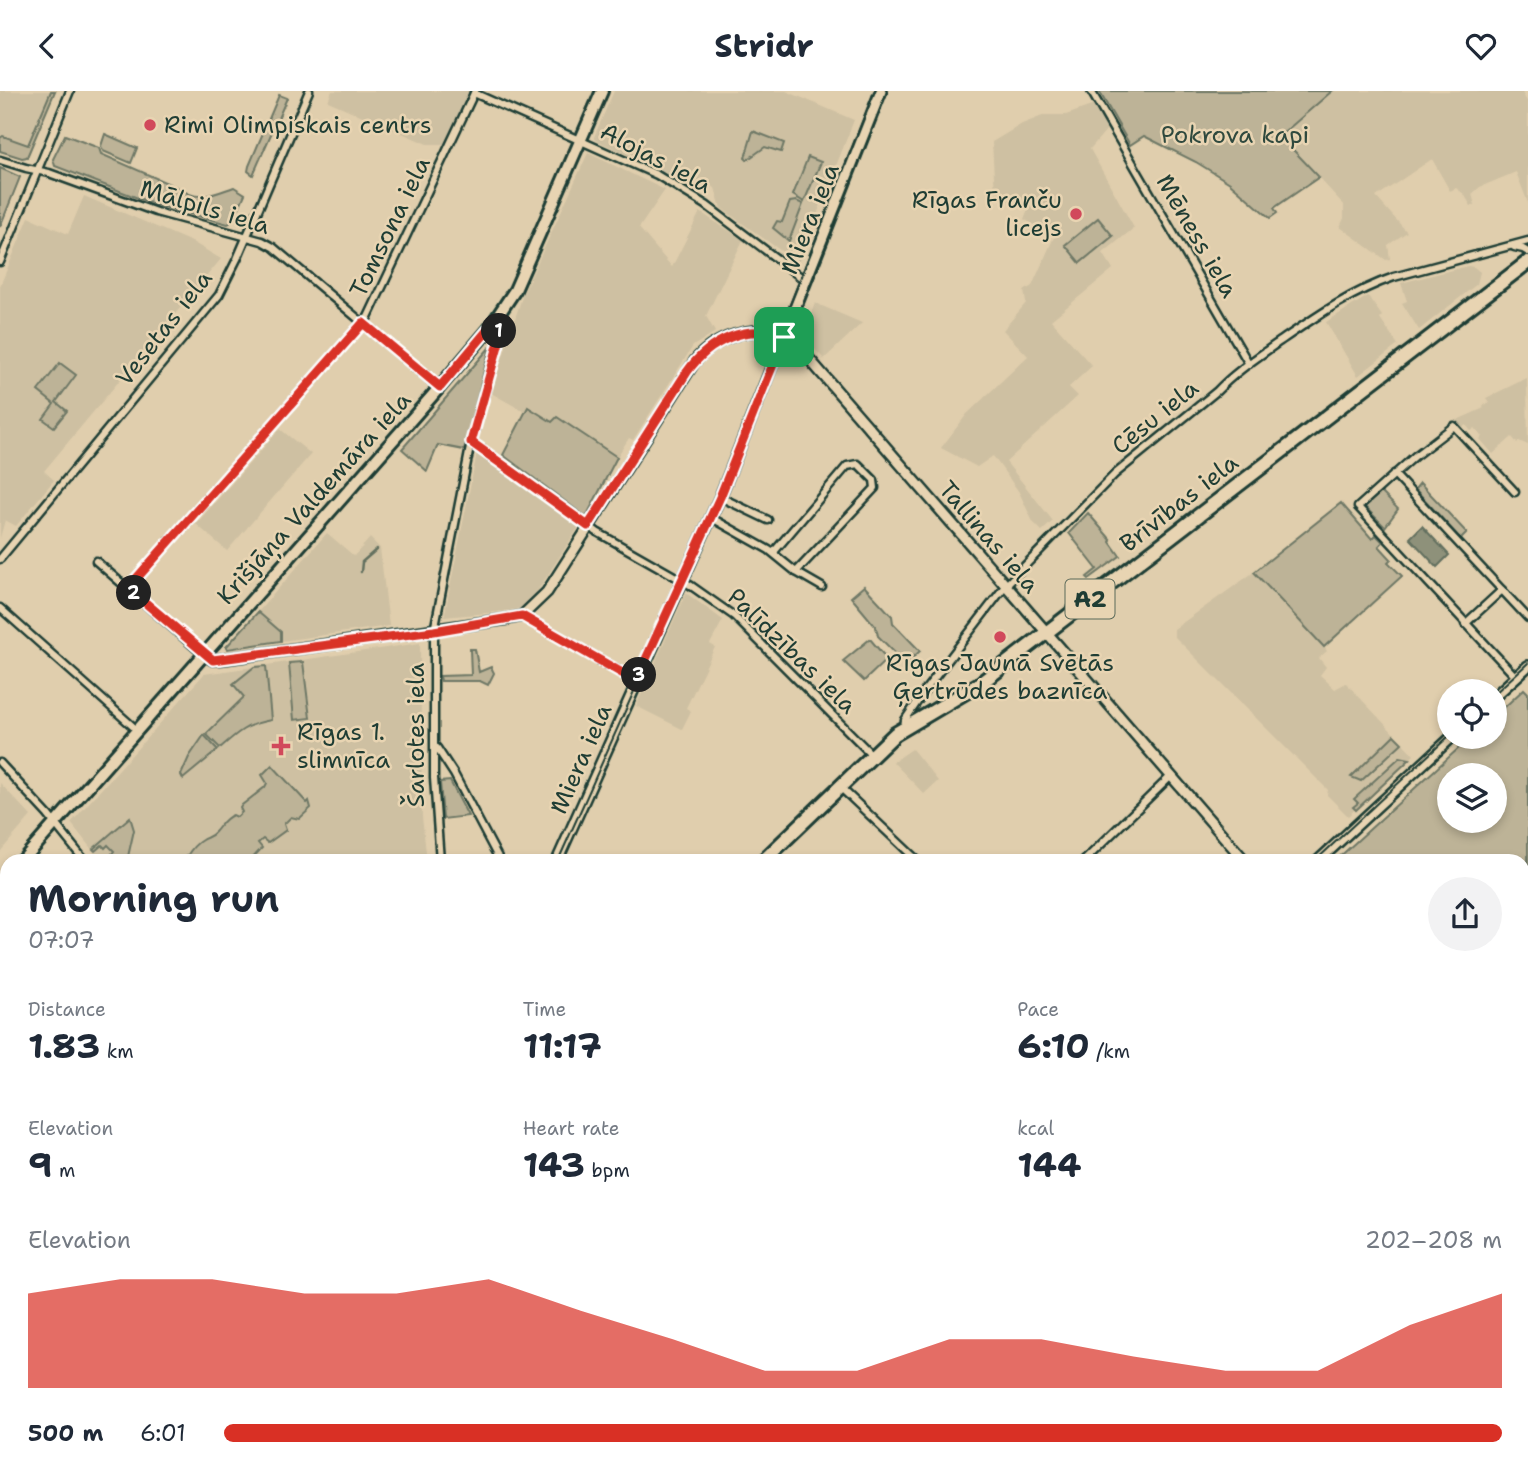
<!DOCTYPE html>
<meta charset="utf-8">
<style>
body{margin:0;font-family:"Shantell Sans",sans-serif;background:#f2f2f3;color:#1f2937;height:100vh;display:flex;flex-direction:column;font-size:26px;white-space:nowrap}
*{box-sizing:border-box;margin:0}
p{font-size:23px;color:#747a83}
.icon{flex:none;width:38px;height:38px;fill:none;stroke:currentColor;stroke-width:2;stroke-linecap:round;stroke-linejoin:round}
.map{position:relative;flex:1;overflow:hidden}
.details{position:absolute;left:0px;top:763px;width:1530px;height:621px;display:flex;flex-direction:column;background:#fff;border-radius:21px 21px 0 0;box-shadow:0 4px 10px #0003}
.details>*{flex:none}
.tools{position:absolute;left:1437px;top:588px;display:grid;gap:14px}
.tools a{display:grid;place-items:center;width:70px;height:70px;border-radius:50%;background:#fff;box-shadow:0 4px 10px #0003;font-size:35px}
.pin{position:absolute;display:grid;place-items:center;width:60px;height:60px;color:#fff;margin:-30px;border-radius:14px;box-shadow:0 4px 10px #0006}
.km{position:absolute;width:35px;height:35px;margin:-18px;border-radius:50%;background:#222;color:#fff;font-size:19px;line-height:35px;text-align:center}
.round{display:grid;place-items:center;flex:none;width:74px;height:74px;border-radius:37px;background:#f2f2f3}
.overview{display:flex;align-items:center;justify-content:space-between;height:119px;padding:0 28px}
h1{font-size:38px;font-weight:700;line-height:52px}
.metrics{display:grid;grid-template-columns:repeat(3,1fr);gap:10px;height:119px;padding:7px 28px}
.metrics div{display:grid;align-content:center}
.metrics b{font-size:35px;font-weight:700}
.metrics small{font-size:19px;font-weight:400}
.metrics p{font-size:19px}
.chart{height:196px;padding:14px 28px}
.chart p{display:flex;justify-content:space-between}
.chart svg{width:100%;height:126px;margin-top:7px;fill:#d93025;opacity:.7}
ul{padding:0 28px;list-style:none;font-size:23px}
li{display:grid;grid-template-columns:112px 84px 1fr;align-items:center;height:52px}
li i{height:18px;border-radius:9px;background:#d93025}
header{display:flex;justify-content:space-between;align-items:center;height:91px;padding:0 28px;background:#fff;font-size:32px;font-weight:700}
.map>svg:first-child{display:block}
</style>
<header><svg class="icon" aria-label="back" viewBox="0 0 24 24"><path d="M15 5l-7 7 7 7"/></svg>Stridr<svg class="icon" aria-label="heart" viewBox="0 0 24 24"><path d="M12 20l-8-8c-3-5 5-10 8-4 3-6 11-1 8 4z"/></svg></header>
<div class="map">
<svg width="1528" height="1383" viewBox="0 0 1528 1383">
<rect width="100%" height="100%" fill="#e0cead"/>
<filter id="ink" filterUnits="userSpaceOnUse"><feTurbulence type="fractalNoise" baseFrequency=".0143" numOctaves="2"/><feDisplacementMap in="SourceGraphic" scale="14" xChannelSelector="R" yChannelSelector="G"/><feConvolveMatrix kernelMatrix="1 2 1 2 8 2 1 2 1" color-interpolation-filters="sRGB"/></filter>
<g filter="url(#ink)">
<g fill="#cec0a2">
<path d="M 0,0 L 55,0 L 24,67 L 0,59 Z"/>
<path d="M 332,0 L 470,0 L 445,53 L 427,53 L 328,10 Z"/>
<path d="M 614,0 L 786,0 L 854,29 L 798,172 L 721,117 L 715,97 L 703,89 L 696,96 L 596,49 L 594,46 Z"/>
<path d="M 1332,0 L 1521,0 L 1528,12 L 1528,112 L 1516,81 L 1480,96 L 1472,103 L 1475,114 L 1471,115 L 1464,103 L 1456,97 L 1450,100 L 1432,68 L 1376,106 L 1407,141 L 1388,154 L 1390,168 L 1386,169 L 1340,136 L 1344,127 L 1344,114 L 1280,45 Z"/>
<path d="M 1094,14 L 1107,38 L 1090,58 L 1134,137 L 1103,162 L 1113,178 L 1051,229 L 1092,275 L 1069,296 L 1078,305 L 1006,371 L 1053,430 L 1042,440 L 1033,431 L 1019,401 L 993,365 L 977,376 L 941,357 L 967,323 L 1028,265 L 1003,239 L 1026,212 L 1024,200 L 1032,195 L 1054,146 L 1024,128 L 1028,118 L 995,104 L 992,51 L 1022,33 L 1045,24 L 1066,24 Z"/>
<path d="M 588,62 L 665,99 L 639,137 L 672,176 L 700,121 L 743,149 L 706,225 L 715,241 L 693,255 L 633,349 L 629,347 L 617,366 L 558,326 L 553,332 L 529,317 L 525,321 L 491,302 L 523,203 Z"/>
<path d="M 84,105 L 194,152 L 221,168 L 44,380 L 54,389 L 16,435 L 5,429 L 0,447 L 0,195 L 29,126 L 68,143 Z"/>
<path d="M 1468,175 L 1474,176 L 1480,181 L 1477,193 L 1419,239 L 1402,212 L 1407,210 L 1401,192 Z"/>
<path d="M 1368,205 L 1382,225 L 1380,227 L 1398,254 L 1358,285 L 1326,231 Z"/>
<path d="M 815,212 L 862,232 L 824,268 L 803,246 Z"/>
<path d="M 1527,287 L 1528,354 L 1519,350 L 1517,352 L 1512,346 L 1493,363 L 1480,348 L 1482,345 L 1475,337 L 1471,340 L 1466,334 L 1461,337 L 1455,330 L 1484,317 L 1483,315 L 1489,311 L 1486,307 L 1488,306 Z"/>
<path d="M 280,338 L 311,363 L 227,460 L 196,433 Z"/>
<path d="M 480,360 L 580,434 L 531,510 L 522,519 L 444,526 L 477,362 Z"/>
<path d="M 327,442 L 354,465 L 370,447 L 380,457 L 389,535 L 281,550 L 281,541 L 258,521 Z"/>
<path d="M 1254,481 L 1324,556 L 1327,560 L 1319,567 L 1326,576 L 1320,584 L 1335,598 L 1346,592 L 1414,664 L 1348,725 L 1327,704 L 1328,699 L 1174,545 L 1174,538 Z"/>
<path d="M 686,502 L 723,529 L 710,553 L 715,556 L 686,617 L 691,620 L 682,638 L 636,615 Z"/>
<path d="M 420,552 L 422,726 L 427,770 L 101,770 L 71,732 L 204,583 Z"/>
<path d="M 912,658 L 938,690 L 924,703 L 893,671 Z"/>
<path d="M 0,692 L 31,725 L 0,761 Z"/>
<path d="M 1523,1161 L 1528,1167 L 1528,1264 L 1525,1261 L 1523,1264 Z"/>
</g>
<g fill="#bdb397" stroke="#6e7866" stroke-width="2" fill-rule="evenodd">
<path d="M 51,0 L 55,0 L 27,66 L 22,67 L 0,60 L 0,47 L 3,45 L 28,54 Z"/>
<path d="M 1099,0 L 1332,0 L 1280,45 L 1319,86 L 1274,117 L 1277,122 L 1270,127 L 1230,92 L 1196,71 L 1144,45 L 1130,54 Z"/>
<path d="M 279,4 L 287,7 L 253,84 L 248,80 L 249,75 Z"/>
<path d="M 753,40 L 784,52 L 781,61 L 765,56 L 747,69 L 745,67 Z"/>
<path d="M 105,43 L 137,57 L 131,72 L 103,60 L 101,55 Z"/>
<path d="M 65,44 L 99,57 L 101,63 L 181,98 C 198,112 216,102 234,96 L 245,103 L 233,130 L 228,133 L 156,114 L 55,75 L 53,68 Z"/>
<path d="M 808,66 L 821,71 L 804,111 L 793,104 Z"/>
<path d="M 0,77 L 20,86 L 0,136 Z"/>
<path d="M 796,110 L 803,113 L 789,150 L 773,137 L 777,130 L 782,131 L 790,111 Z"/>
<path d="M 1098,127 L 1113,145 L 1080,172 L 1065,154 Z"/>
<path d="M 490,256 L 464,359 L 438,354 L 427,380 L 402,358 Z"/>
<path d="M 60,272 L 76,284 L 56,311 L 67,320 L 54,336 L 43,328 L 54,313 L 38,300 Z"/>
<path d="M 528,316 L 552,331 L 557,326 L 617,366 L 586,426 L 503,364 Z"/>
<path d="M 1420,392 L 1467,442 L 1461,448 L 1415,398 Z"/>
<path d="M 1381,401 L 1398,418 L 1385,436 L 1365,416 Z"/>
<path d="M 1341,412 L 1372,448 L 1376,444 L 1383,451 L 1379,455 L 1391,468 L 1388,471 L 1402,485 L 1324,556 L 1254,481 Z"/>
<path d="M 1088,422 L 1111,449 L 1110,451 L 1120,465 L 1089,488 L 1087,486 L 1097,478 L 1069,442 Z"/>
<path d="M 864,495 L 892,525 L 893,532 L 920,560 L 906,573 L 878,545 L 876,536 L 851,506 Z"/>
<path d="M 258,521 L 281,541 L 281,550 L 228,558 L 226,556 Z"/>
<path d="M 870,548 L 887,568 L 864,590 L 843,570 Z"/>
<path d="M 470,558 L 475,558 L 479,581 L 491,576 L 494,582 L 488,594 L 480,590 L 441,590 L 440,585 L 471,584 Z"/>
<path d="M 303,571 L 310,627 L 294,629 L 289,572 Z"/>
<path d="M 266,575 L 271,629 C 247,633 238,641 220,657 L 206,643 L 244,606 L 233,593 L 254,576 Z"/>
<path d="M 1524,598 L 1528,602 L 1528,837 L 1523,844 L 1522,770 L 1335,770 L 1471,646 L 1494,646 L 1495,625 ZM 1449,684 L 1494,684 L 1494,730 L 1449,730 Z"/>
<path d="M 204,644 L 218,659 L 183,688 L 181,684 L 189,666 Z"/>
<path d="M 1394,644 L 1402,652 L 1361,690 L 1351,686 Z"/>
<path d="M 1400,666 L 1410,668 L 1356,719 L 1353,716 L 1358,712 L 1354,708 Z"/>
<path d="M 272,674 L 307,712 L 309,710 L 311,717 L 299,728 L 291,726 L 284,733 L 286,739 L 268,752 L 263,748 L 258,752 L 262,757 L 250,770 L 187,770 L 189,767 L 187,765 C 190,760 195,753 202,749 C 206,746 210,747 215,741 C 220,736 224,727 233,724 L 237,726 L 242,721 L 240,717 L 242,714 L 265,696 L 267,692 L 262,684 Z"/>
<path d="M 450,690 L 468,725 L 443,728 L 440,691 Z"/>
<path d="M 130,726 L 134,739 L 127,770 L 116,770 L 111,764 L 114,760 L 108,754 L 105,757 L 102,754 L 95,760 L 93,758 Z"/>
<path d="M 1115,1377 L 1362,1377 L 1357,1383 L 1109,1383 Z"/>
</g>
<path fill="#8e917a" stroke="#626f5e" stroke-width="2" d="M 1422,435 L 1449,464 L 1437,476 L 1410,447 Z"/>
<g fill="none" stroke-linecap="round" stroke-linejoin="round">
<path stroke="#626f5e" stroke-width="2.5" d="M 361,481 L 362,471 L 377,458"/>
<g stroke="#1f3d34" stroke-width="11">
<g id="street">
<path d="M 1091,0 L 1249,273"/>
<path d="M 474,2 L 657,84 L 706,114 L 806,190"/>
<path d="M 0,69 L 26,77 L 49,82 L 156,121 L 262,150 L 273,156 L 440,297"/>
<path d="M 1514,156 L 1523,158 L 1528,161"/>
<path d="M 0,171 L 70,0"/>
<path d="M 471,351 L 597,441 L 690,494 L 734,525 L 872,664"/>
<path d="M 1394,383 L 1528,527"/>
<path d="M 1515,401 L 1454,335 L 1415,365 L 1358,416 L 1516,586"/>
<path d="M 720,406 L 768,429"/>
<path d="M 710,426 L 769,459 L 796,481 L 875,397 L 874,389 L 858,373 L 847,375 L 773,462"/>
<path d="M 0,468 L 219,204 L 237,168 L 309,0"/>
<path d="M 96,470 L 204,564"/>
<path d="M 796,481 L 822,496"/>
<path d="M 128,497 L 368,226 L 475,0"/>
<path d="M 0,517 L 137,639"/>
<path d="M 522,525 L 636,590"/>
<path d="M 1465,533 L 1502,499"/>
<path d="M 904,636 L 905,629 L 926,598 L 1005,495 L 1115,383 L 1217,300 C 1234,282 1255,268 1276,253 C 1314,227 1350,201 1394,186 L 1528,150"/>
<path d="M 437,657 L 454,683 L 500,770"/>
<path d="M 0,672 L 48,724 L 85,770"/>
<path d="M 840,696 L 918,770"/>
<path d="M 440,770 L 434,687 L 434,540 L 471,351 L 500,246 L 500,243 L 492,234"/>
<path d="M 1084,770 L 1170,686"/>
<path d="M 0,963 L 7,970"/>
<path d="M 0,986 L 7,979"/>
<path d="M 0,1136 L 7,1138"/>
<path d="M 0,1203 L 7,1206"/>
<path d="M 1522,1348 L 1528,1353"/>
<path d="M 208,1377 L 214,1383"/>
<path d="M 315,1377 L 318,1383"/>
<path d="M 463,1377 L 470,1383"/>
<path d="M 672,1377 L 678,1383"/>
<path d="M 190,1383 L 197,1377"/>
<path d="M 333,1383 L 340,1377"/>
</g>
</g>
<g stroke="#1f3d34" stroke-width="14">
<g id="secondary">
<path d="M 204,564 L 213,569 L 224,568 L 508,528 L 522,525 L 547,501 L 695,270 C 714,247 753,232 782,245 C 791,249 798,256 804,262 L 1245,770"/>
<path d="M 1494,606 L 1528,575"/>
<path d="M 557,770 L 720,406 L 881,0"/>
<path d="M 1318,770 L 1452,646"/>
<path d="M 1522,1068 L 1528,1073"/>
<path d="M 903,1377 L 910,1383"/>
<path d="M 652,1383 L 658,1377"/>
</g>
</g>
<g stroke="#1f3d34" stroke-width="16">
<g id="primary">
<path d="M 22,770 L 432,305 L 489,238 L 515,199 L 602,0"/>
<path d="M 0,795 L 7,787"/>
<path d="M 1522,857 L 1528,852"/>
<path d="M 984,1383 L 990,1377"/>
</g>
</g>
<g stroke="#1f3d34" stroke-width="18">
<g id="highway">
<path d="M 763,770 L 895,643 L 981,592 L 1528,171"/>
<path d="M 0,1348 L 7,1341"/>
</g>
</g>
<use href="#street" stroke="#e8d4b2" stroke-width="6"/>
<use href="#secondary" stroke="#e8d4b2" stroke-width="9"/>
<use href="#primary" stroke="#e8d4b2" stroke-width="10"/>
<use href="#highway" stroke="#e8d4b2" stroke-width="12"/>
<g stroke="#1f3d34" stroke-width="2">
<path d="M 780,249 L 789,216 L 874,0"/>
<path d="M 1494,603 L 1528,572"/>
<path d="M 558,770 L 721,406 L 777,263 L 800,223 L 888,0"/>
<path d="M 1315,770 L 1449,645"/>
<path d="M 650,1383 L 656,1377"/>
</g>
</g>
</g>
<g fill="none" stroke-linecap="round" stroke-linejoin="round" filter="url(#ink)">
<g stroke="#fff" stroke-width="14">
<path id="route" d="M 363,232 L 440,296 L 492,234 L 500,243 L 499,251 L 471,351 L 588,435 L 687,281 C 709,250 747,231 784,246 L 720,406 L 636,590 L 522,525 L 434,540 L 213,569 L 128,497 Z"/>
</g>
<use href="#route" stroke="#d93025" stroke-width="9"/>
</g>
<g fill="#d1495b" stroke="#e8d4b2" stroke-width="2.5">
<circle cx="150" cy="34" r="7"/>
<circle cx="1076" cy="123" r="7"/>
<circle cx="1000" cy="546" r="7"/>
<path d="M277.5 644.5h7v7h7v7h-7v7h-7v-7h-7v-7h7z"/>
</g>
<g text-anchor="middle" stroke-width="5" stroke-linejoin="round" paint-order="stroke">
<rect fill="#e8d4b2" stroke="#5b6a5a" stroke-width="2" x="1065.5" y="488.5" width="49" height="39" rx="5"/>
<g font-size="23" font-weight="bold" fill="#1f3d34">
<text x="1090" y="516">A2</text>
</g>
<g font-size="24" fill="#1f3d34" stroke="#e8d4b2" text-anchor="start">
<text x="164" y="42">Rimi Olimpiskais centrs</text>
<text x="1062" y="117" text-anchor="end">Rīgas Franču<tspan x="1062" dy="28">licejs</tspan></text>
<text x="1000" y="580" text-anchor="middle">Rīgas Jaunā Svētās<tspan x="1000" dy="28">Ģertrūdes baznīca</tspan></text>
<text x="297" y="649">Rīgas 1.<tspan x="297" dy="28">slimnīca</tspan></text>
</g>
<g font-size="24" fill="#2f493e" stroke="#e8d4b2">
<text x="1235" y="52">Pokrova kapi</text>
</g>
<g font-size="24" fill="#1f3d34" stroke="#e8d4b2">
<text transform="translate(656 67) rotate(28)" y="8">Alojas iela</text>
<text transform="translate(205 116) rotate(17)" y="8">Mālpils iela</text>
<text transform="translate(810 128) rotate(-68)" y="8">Miera iela</text>
<text transform="translate(390 136) rotate(-64)" y="8">Tomsona iela</text>
<text transform="translate(1197 145) rotate(60)" y="8">Mēness iela</text>
<text transform="translate(164 237) rotate(-52)" y="8">Vesetas iela</text>
<text transform="translate(1155 326) rotate(-39)" y="8">Cēsu iela</text>
<text transform="translate(314 407) rotate(-48)" y="8">Krišjāņa Valdemāra iela</text>
<text transform="translate(1179 412) rotate(-38)" y="8">Brīvības iela</text>
<text transform="translate(989 446) rotate(49)" y="8">Tallinas iela</text>
<text transform="translate(792 560) rotate(44)" y="8">Palīdzības iela</text>
<text transform="translate(416 644) rotate(-90)" y="8">Šarlotes iela</text>
<text transform="translate(581 668) rotate(-66)" y="8">Miera iela</text>
</g>
</g>
</svg>
<div class="tools">
<a><svg class="icon" aria-label="locate" viewBox="0 0 24 24"><circle cx="12" cy="12" r="6"/><path d="M12 2v4M12 18v4M2 12h4M18 12h4"/></svg></a>
<a><svg class="icon" aria-label="layers" viewBox="0 0 24 24"><path d="M12 4l9 5-9 5-9-5zM3 14l9 5 9-5"/></svg></a>
</div>
<div class="pin" style="left:784px;top:246px;background:#1e9e55"><svg class="icon" aria-label="arrive" viewBox="0 0 24 24"><path d="M6 21V4h12l-3 4 3 4H6"/></svg></div>
<b class="km" style="left:499px;top:240px">1</b>
<b class="km" style="left:134px;top:502px">2</b>
<b class="km" style="left:639px;top:584px">3</b>
<section class="details">
<div class="overview"><div><h1>Morning run</h1><p>07:07</p></div><a class="round"><svg class="icon" aria-label="share" viewBox="0 0 24 24"><path d="M12 15V3M7 8l5-5 5 5M5 13v7h14v-7"/></svg></a></div>
<div class="metrics">
<div><p>Distance</p><b>1.83<small> km</small></b></div>
<div><p>Time</p><b>11:17</b></div>
<div><p>Pace</p><b>6:10<small> /km</small></b></div>
</div>
<div class="metrics">
<div><p>Elevation</p><b>9<small> m</small></b></div>
<div><p>Heart rate</p><b>143<small> bpm</small></b></div>
<div><p>kcal</p><b>144</b></div>
</div>
<div class="chart"><p><span>Elevation</span>202–208 m</p>
<svg viewBox="0 0 160 44" preserveAspectRatio="none"><path d="M0 44V11L10 6L20 6L30 11L40 11L50 6L60 17L70 27L80 38L90 38L100 27L110 27L120 33L130 38L140 38L150 22L160 11V44z"/></svg>
</div>
<ul>
<li><b>500 m</b>6:01<i style="width:100%"></i></li>
</ul>
</section>
</div>
